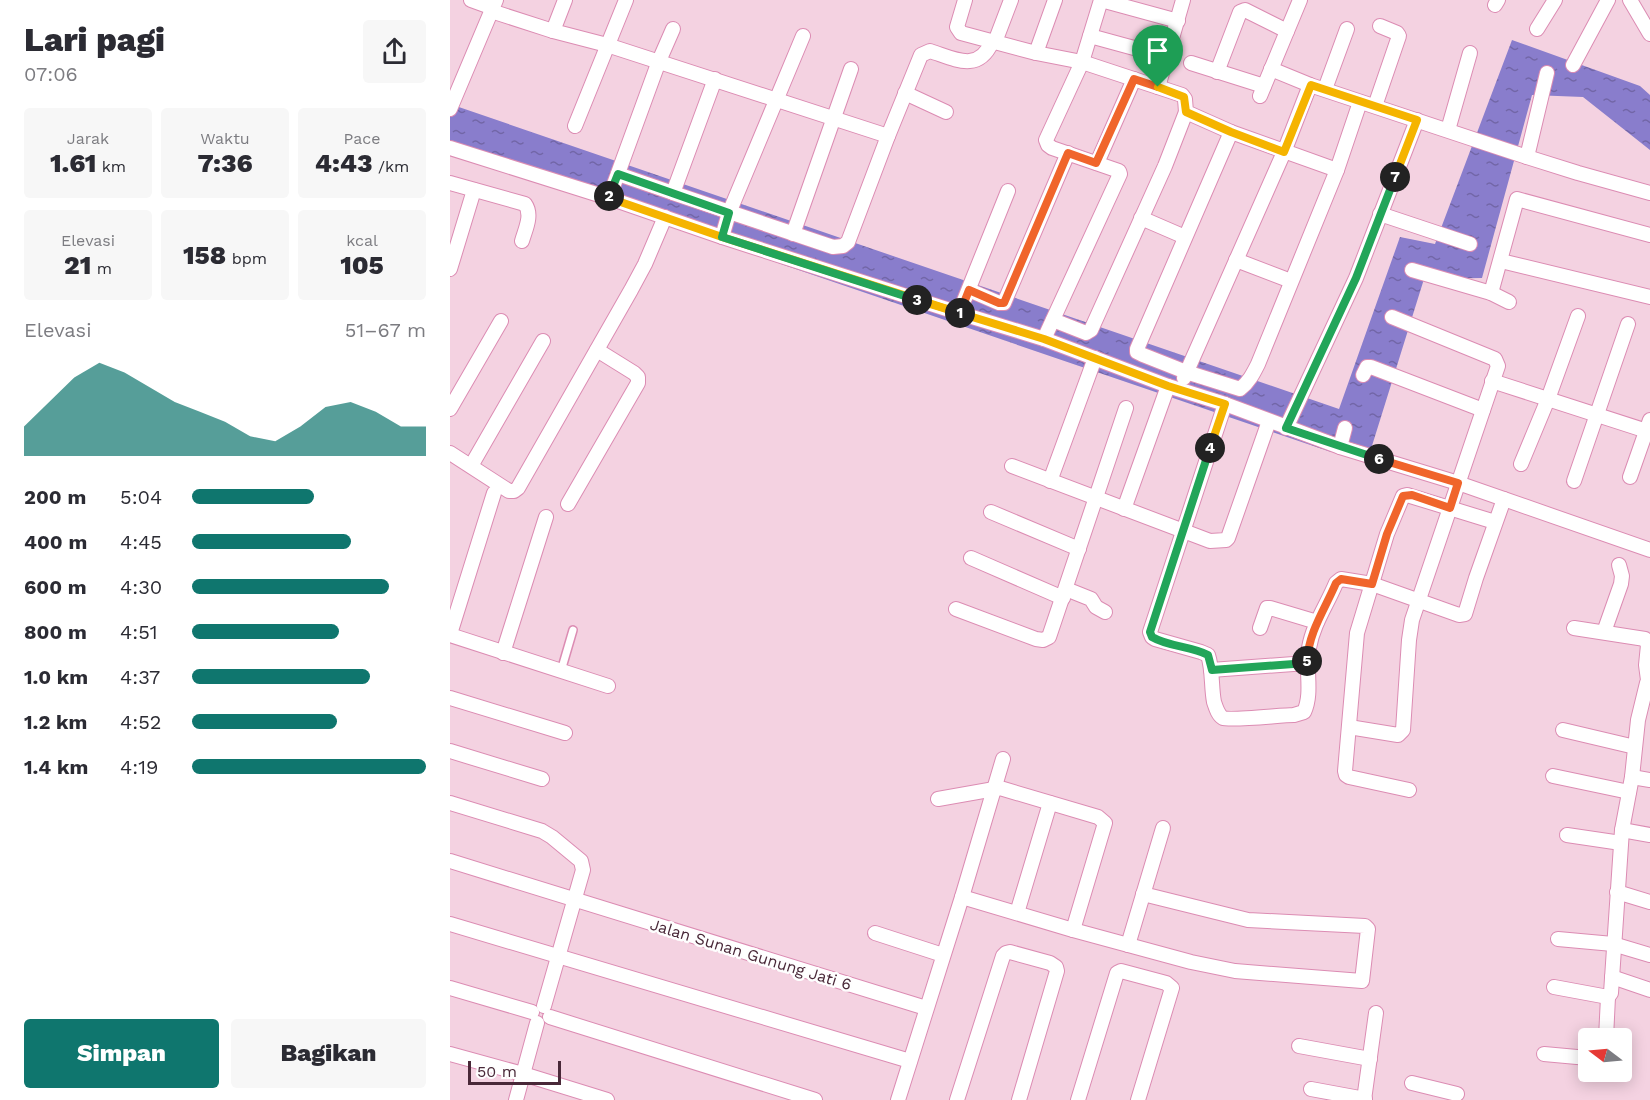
<!DOCTYPE html>
<html lang="id">
<meta charset="utf-8">
<style>
body{margin:0;font-family:"Work Sans",sans-serif;background:#f7f7f7;color:#2b2b33;height:100vh;display:flex;flex-direction:column;font-size:22px;white-space:nowrap}
*{box-sizing:border-box;margin:0}
p{font-size:20px;color:#7c7c81}
.icon{flex:none;width:33px;height:33px;fill:none;stroke:currentColor;stroke-width:2;stroke-linecap:round;stroke-linejoin:round}
.map{position:relative;flex:1;overflow:hidden}
.details{display:flex;flex-direction:column;background:#fff;width:450px}
.details>*{flex:none}
.needle{width:39px;rotate:286deg}
.tools{position:absolute;left:1128px;top:1028px;display:grid;gap:12px}
.tools a{display:grid;place-items:center;width:54px;height:54px;border-radius:6px;background:#fff;box-shadow:0 3px 15px #0003;font-size:30px}
.scale{position:absolute;left:18px;bottom:15px;width:93px;box-sizing:border-box;padding-left:6px;border:3px solid #492838;border-top:0;font-size:16px;line-height:21px;white-space:nowrap;color:#492838;-webkit-text-stroke:4px #fefefe;paint-order:stroke}
.pin{position:absolute;display:grid;place-items:center;width:51px;height:51px;color:#fff;margin:-62px -26px;border-radius:50% 50% 50% 0;rotate:-45deg;box-shadow:0 0 6px #0007}
.pin .icon{rotate:45deg}
.km{position:absolute;width:30px;height:30px;margin:-15px;border-radius:50%;background:#222;color:#fff;font-size:16px;line-height:30px;text-align:center}
.round{display:grid;place-items:center;flex:none;width:63px;height:63px;border-radius:6px;background:#f7f7f7}
.summary{display:flex;align-items:center;justify-content:space-between;height:102px;padding:0 24px}
h1{font-size:33px;font-weight:800;line-height:45px}
.figures{display:grid;grid-template-columns:repeat(3,1fr);gap:9px;height:102px;padding:6px 24px}
.figures div{display:grid;align-content:center;border-radius:6px;background:#f7f7f7;text-align:center}
.figures b{font-size:26px;font-weight:800}
.figures small{font-size:16px;font-weight:400}
.figures p{font-size:16px}
.chart{height:168px;padding:12px 24px}
.chart p{display:flex;justify-content:space-between}
.chart svg{width:100%;height:108px;margin-top:6px;fill:#0f766e;opacity:.7}
.button{display:flex;gap:12px;margin-top:auto;padding:12px 24px}
.button a{flex:1;height:69px;border-radius:6px;background:#0f766e;color:#fff;font-size:24px;font-weight:800;line-height:69px;text-align:center}
.button a+a{background:#f7f7f7;color:#2b2b33}
ul{padding:0 24px;list-style:none;font-size:20px}
li{display:grid;grid-template-columns:96px 72px 1fr;align-items:center;height:45px}
li i{height:15px;border-radius:8px;background:#0f766e}
main{display:flex;flex:1;min-height:0}
.map>svg:first-child{display:block}
</style>
<main>
<section class="details">
<div class="summary"><div><h1>Lari pagi</h1><p>07:06</p></div><a class="round"><svg class="icon" aria-label="share" viewBox="0 0 24 24"><path d="M12 15V3M7 8l5-5 5 5M5 13v7h14v-7"/></svg></a></div>
<div class="figures">
<div><p>Jarak</p><b>1.61<small> km</small></b></div>
<div><p>Waktu</p><b>7:36</b></div>
<div><p>Pace</p><b>4:43<small> /km</small></b></div>
</div>
<div class="figures">
<div><p>Elevasi</p><b>21<small> m</small></b></div>
<div><b>158<small> bpm</small></b></div>
<div><p>kcal</p><b>105</b></div>
</div>
<div class="chart"><p><span>Elevasi</span>51–67 m</p>
<svg viewBox="0 0 160 44" preserveAspectRatio="none"><path d="M0 44V32L10 22L20 12L30 6L40 10L50 16L60 22L70 26L80 30L90 36L100 38L110 32L120 24L130 22L140 26L150 32L160 32V44z"/></svg>
</div>
<ul>
<li><b>200 m</b>5:04<i style="width:52%"></i></li>
<li><b>400 m</b>4:45<i style="width:68%"></i></li>
<li><b>600 m</b>4:30<i style="width:84%"></i></li>
<li><b>800 m</b>4:51<i style="width:63%"></i></li>
<li><b>1.0 km</b>4:37<i style="width:76%"></i></li>
<li><b>1.2 km</b>4:52<i style="width:62%"></i></li>
<li><b>1.4 km</b>4:19<i style="width:100%"></i></li>
</ul>
<div class="button"><a>Simpan</a><a>Bagikan</a></div>
</section>
<div class="map">
<svg width="1200" height="1100" viewBox="0 0 1200 1100">
<defs>
<pattern id="water-ripples" width="26" height="14" patternUnits="userSpaceOnUse" patternTransform="scale(1.5)"><rect width="26" height="14" fill="#897dcc"/><path d="M2 4q2-2 4 0t4 0M15 11q2-2 4 0t4 0" fill="none" stroke="#7266a7"/></pattern>
</defs>
<rect width="100%" height="100%" fill="#f4d2e1"/>
<path fill="url(#water-ripples)" d="M 1062,40 L 1190,86 L 1200,95 L 1200,150 L 1133,97 L 1082,95 L 1032,278 L 974,279 L 921,449 L 881,452 L 0,151 L 0,104 L 889,409 L 950,237 L 985,244 Z"/>
<g fill="none" stroke-linecap="round" stroke-linejoin="round">
<g stroke="#dc8cb3" stroke-width="10">
<path id="service" d="M 111,671 L 123,630"/>
</g>
<g stroke="#dc8cb3" stroke-width="16">
<g id="minor">
<path d="M 21,0 L 43,8"/>
<path d="M 515,0 L 507,27 L 511,33 L 586,53 L 632,62 L 732,95 L 735,99 L 736,112 L 781,132 L 887,170"/>
<path d="M 651,0 L 728,21"/>
<path d="M 1180,0 L 1200,34"/>
<path d="M 1045,5 L 1048,0"/>
<path d="M 41,11 L 103,31 L 157,45 L 438,136"/>
<path d="M 1087,29 L 1105,0"/>
<path d="M 103,31 L 115,0"/>
<path d="M 640,36 L 717,57"/>
<path d="M 545,42 L 561,0"/>
<path d="M 586,53 L 605,0"/>
<path d="M 741,63 L 814,86"/>
<path d="M 1123,65 L 1158,0"/>
<path d="M 821,69 L 860,85 L 1077,157 L 1128,173 L 1200,193"/>
<path d="M 767,72 L 790,12 L 795,10 L 837,31"/>
<path d="M 265,79 L 223,193 L 383,247 L 393,246 L 398,242 L 438,136 L 471,55 L 480,51 C 505,59 528,73 542,42"/>
<path d="M 708,87 L 733,0"/>
<path d="M 875,89 L 897,29"/>
<path d="M 455,93 L 496,112"/>
<path d="M 810,96 L 850,0"/>
<path d="M 925,106 L 949,36 L 947,33 L 930,26"/>
<path d="M 0,109 L 46,0"/>
<path d="M 125,126 L 176,0"/>
<path d="M 998,130 L 1020,53"/>
<path d="M 781,132 L 687,349 L 687,352 L 693,355 L 736,372 L 790,389 C 799,382 803,374 808,364 L 887,170 L 910,102"/>
<path d="M 0,148 L 159,198 L 272,237 L 509,313 L 594,339 L 718,386 L 775,404 L 890,447 L 1008,483 L 1200,550"/>
<path d="M 1077,157 L 1097,73"/>
<path d="M 647,163 L 684,79"/>
<path d="M 168,174 L 223,193"/>
<path d="M 0,183 L 75,204 C 83,215 75,230 72,241"/>
<path d="M 159,198 L 209,61 L 223,29"/>
<path d="M 930,214 L 1020,244"/>
<path d="M 691,218 L 735,237"/>
<path d="M 343,234 L 401,69"/>
<path d="M 272,237 L 279,213 L 353,36"/>
<path d="M 786,260 L 841,281"/>
<path d="M 1051,261 L 1200,297"/>
<path d="M 0,269 L 24,190"/>
<path d="M 962,270 L 1041,293 L 1059,302"/>
<path d="M 519,290 L 549,303 L 554,303 L 618,153"/>
<path d="M 1041,293 L 1067,199 L 1200,235"/>
<path d="M 509,313 L 558,191"/>
<path d="M 603,320 L 636,333 L 641,330 L 715,166 L 736,112"/>
<path d="M 594,339 L 670,174 L 669,171 L 602,148 L 598,145 L 596,140 L 632,62 L 651,0"/>
<path d="M 913,375 L 917,367 L 921,367 L 1033,410"/>
<path d="M 734,378 L 834,152 L 860,85"/>
<path d="M 1042,381 L 1200,432"/>
<path d="M 775,404 L 700,632 L 702,637 L 705,639 L 751,652 L 758,655 C 763,670 761,686 764,702 C 766,708 768,715 773,718 C 781,721 832,715 844,715 L 854,712 C 863,693 855,669 859,648 C 863,624 877,605 886,583 L 891,579 L 922,584 L 1009,615 L 1015,614 L 1026,578 L 1054,499"/>
<path d="M 0,409 L 51,321"/>
<path d="M 836,428 L 906,278 L 967,120"/>
<path d="M 890,447 L 895,428"/>
<path d="M 0,453 L 59,491 L 64,491 L 68,488 L 181,290 L 195,264 L 215,217"/>
<path d="M 1071,464 L 1098,399 L 1128,316"/>
<path d="M 21,466 L 93,341"/>
<path d="M 562,466 L 760,541 L 776,540 L 778,538 L 819,421"/>
<path d="M 1180,477 L 1200,420"/>
<path d="M 600,481 L 645,358"/>
<path d="M 1124,481 L 1178,324"/>
<path d="M 118,504 L 188,383 L 188,377 L 184,373 L 147,350"/>
<path d="M 674,509 L 718,386"/>
<path d="M 541,512 L 629,549"/>
<path d="M 521,558 L 613,598"/>
<path d="M 616,589 L 641,599 L 646,607 L 655,612"/>
<path d="M 506,609 L 586,639 L 593,640 L 599,637 L 676,408"/>
<path d="M 810,628 L 817,608 L 820,608 L 867,622"/>
<path d="M 1124,628 L 1195,639 L 1198,645 L 1196,665 L 1198,680"/>
<path d="M 1154,632 L 1171,584 L 1172,576 L 1169,565"/>
<path d="M 0,634 L 44,493"/>
<path d="M 0,635 L 158,686"/>
<path d="M 53,653 L 96,517"/>
<path d="M 761,670 L 857,663"/>
<path d="M 0,698 L 115,733"/>
<path d="M 899,727 L 948,735 L 953,730 L 959,640 L 962,620 L 1048,366 L 1045,359 L 942,317"/>
<path d="M 1113,730 L 1185,747"/>
<path d="M 0,751 L 92,779"/>
<path d="M 1103,776 L 1179,792"/>
<path d="M 1182,777 L 1200,780"/>
<path d="M 959,790 L 899,777 L 896,775 L 895,771 L 907,633 L 937,534 L 953,496 L 957,495 L 1045,522"/>
<path d="M 488,799 L 550,788 L 648,817 L 655,823 L 623,930"/>
<path d="M 0,803 L 92,831 L 102,837 L 131,861 L 133,870 L 94,1006"/>
<path d="M 1172,830 L 1200,835"/>
<path d="M 1117,835 L 1171,843"/>
<path d="M 0,861 L 476,1008"/>
<path d="M 1167,892 L 1200,902"/>
<path d="M 512,897 L 623,930 L 741,962 L 785,971 L 912,981 L 918,929 L 915,926 L 798,920 L 693,894"/>
<path d="M 567,913 L 600,803"/>
<path d="M 0,924 L 460,1061"/>
<path d="M 425,933 L 493,955"/>
<path d="M 1108,939 L 1163,944 L 1200,955"/>
<path d="M 678,945 L 713,828"/>
<path d="M 1162,977 L 1200,990"/>
<path d="M 1104,987 L 1158,997 L 1161,993 L 1172,830 L 1182,777 L 1188,720 L 1197,683 L 1200,679"/>
<path d="M 0,988 L 82,1012"/>
<path d="M 100,1017 L 365,1100"/>
<path d="M 1156,1038 L 1158,997"/>
<path d="M 849,1046 L 920,1059"/>
<path d="M 0,1054 L 73,1074 L 157,1100"/>
<path d="M 1094,1054 L 1138,1058"/>
<path d="M 962,1083 L 1007,1094"/>
<path d="M 861,1089 L 915,1099"/>
<path d="M 66,1100 L 87,1023"/>
<path d="M 448,1100 L 512,897 L 553,759"/>
<path d="M 507,1100 L 553,956 L 556,953 L 560,952 L 600,963 L 606,967 L 607,971 L 569,1100"/>
<path d="M 628,1100 L 667,973 L 671,971 L 716,983 L 722,988 L 688,1100"/>
<path d="M 914,1100 L 926,1013"/>
</g>
</g>
<use href="#service" stroke="#fff" stroke-width="7"/>
<use href="#minor" stroke="#fff" stroke-width="14"/>
</g>
<g fill="none" stroke-linecap="round" stroke-linejoin="round">
<g stroke="#fff" stroke-width="12">
<path id="split-1" d="M 510,313 L 519,290 L 549,303 L 554,303 L 618,153 L 646,163 L 684,79 L 708,87"/>
</g>
<g stroke="#fff" stroke-width="12">
<path id="split-2" d="M 159,196 L 159,198 L 272,237 L 510,313"/>
</g>
<g stroke="#fff" stroke-width="12">
<path id="split-3" d="M 159,196 L 168,174 L 279,213 L 272,237 L 467,300"/>
</g>
<g stroke="#fff" stroke-width="12">
<path id="split-4" d="M 467,300 L 594,339 L 718,386 L 775,404 L 760,448"/>
</g>
<g stroke="#fff" stroke-width="12">
<path id="split-5" d="M 760,448 L 700,632 L 702,637 C 719,647 741,646 758,655 L 762,670 L 857,663 L 857,661"/>
</g>
<g stroke="#fff" stroke-width="12">
<path id="split-6" d="M 857,661 C 859,631 875,609 886,583 L 891,579 L 922,584 L 937,534 L 953,496 L 962,495 L 1000,508 L 1008,483 L 929,459"/>
</g>
<g stroke="#fff" stroke-width="12">
<path id="split-7" d="M 929,459 L 836,428 L 906,278 L 945,177"/>
</g>
<g stroke="#fff" stroke-width="12">
<path id="split-8" d="M 708,87 L 734,97 L 736,112 L 781,132 L 834,152 L 861,85 L 967,120 L 945,177"/>
</g>
<use href="#split-1" stroke="#f0652b" stroke-width="8"/>
<use href="#split-2" stroke="#f5b400" stroke-width="8"/>
<use href="#split-3" stroke="#22a559" stroke-width="8"/>
<use href="#split-4" stroke="#f5b400" stroke-width="8"/>
<use href="#split-5" stroke="#22a559" stroke-width="8"/>
<use href="#split-6" stroke="#f0652b" stroke-width="8"/>
<use href="#split-7" stroke="#22a559" stroke-width="8"/>
<use href="#split-8" stroke="#f5b400" stroke-width="8"/>
</g>
<g text-anchor="middle" stroke-width="5" stroke-linejoin="round" paint-order="stroke">
<g font-size="16" fill="#492838" stroke="#fefefe">
<text transform="translate(301 954) rotate(17)" y="6">Jalan Sunan Gunung Jati 6</text>
</g>
</g>
</svg>
<div class="tools">
<a><svg class="needle" viewBox="-14 -14 28 28"><path d="M0-13l5 13h-10z" fill="#e53935"/><path d="M0 13l5-13h-10z" fill="#7c7c81"/></svg></a>
</div>
<div class="scale">50 m</div>
<div class="pin" style="left:708px;top:87px;background:#1e9e55"><svg class="icon" aria-label="arrive" viewBox="0 0 24 24"><path d="M6 21V4h12l-3 4 3 4H6"/></svg></div>
<b class="km" style="left:510px;top:313px">1</b>
<b class="km" style="left:159px;top:196px">2</b>
<b class="km" style="left:467px;top:300px">3</b>
<b class="km" style="left:760px;top:448px">4</b>
<b class="km" style="left:857px;top:661px">5</b>
<b class="km" style="left:929px;top:459px">6</b>
<b class="km" style="left:945px;top:177px">7</b>
</div>
</main>
